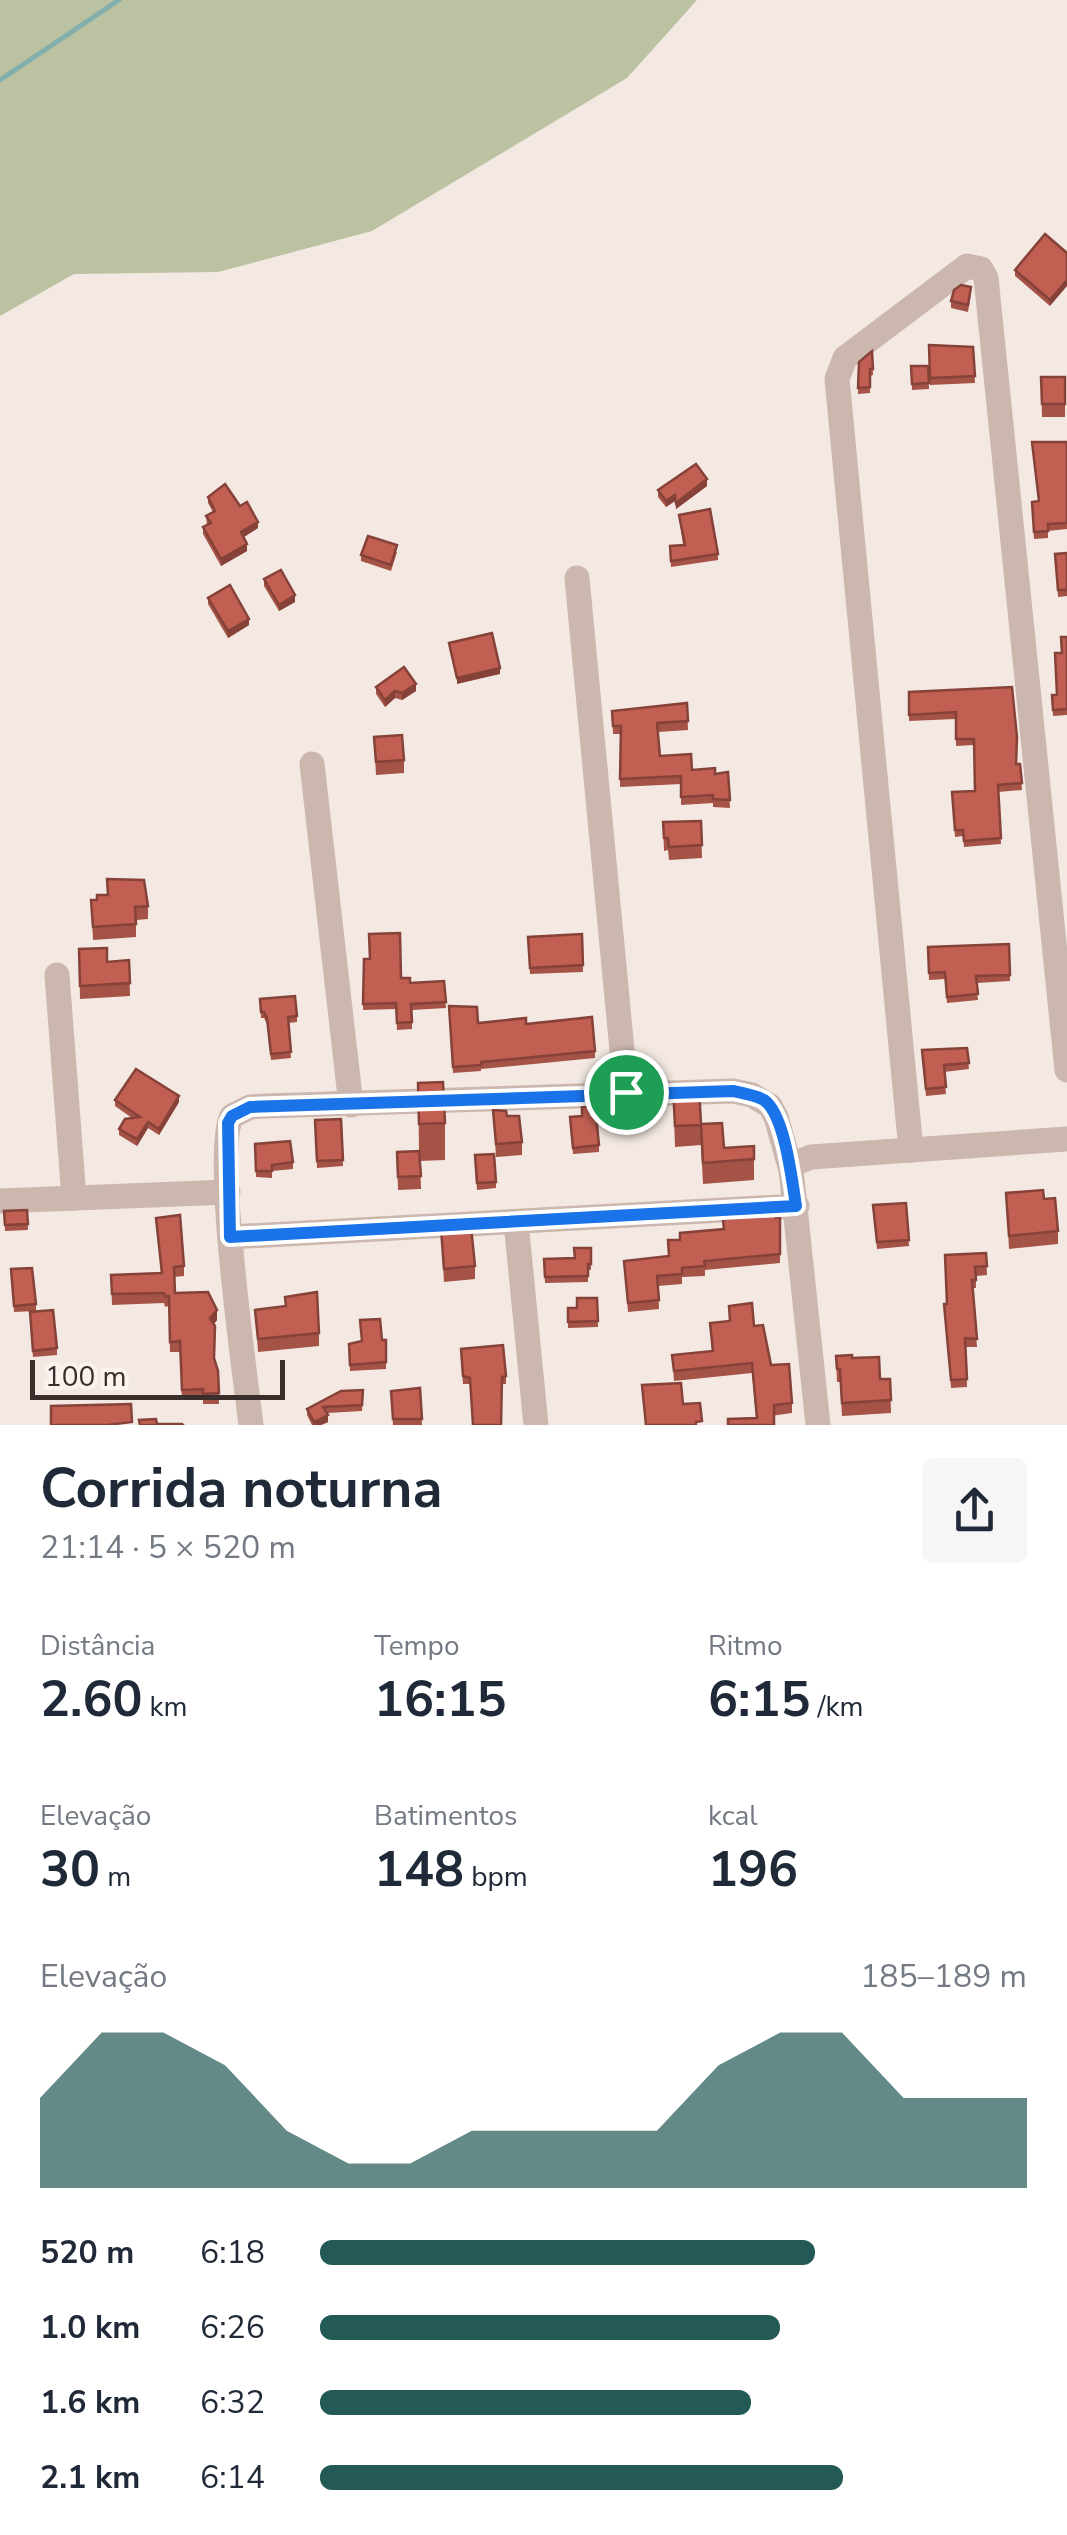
<!DOCTYPE html>
<html lang="pt">
<meta charset="utf-8">
<style>
body{margin:0;font-family:"Nunito Sans",sans-serif;background:#f6f6f7;color:#1f2937;height:100vh;display:flex;flex-direction:column;font-size:38px;white-space:nowrap}
*{box-sizing:border-box;margin:0}
p{font-size:32px;color:#747a83}
.icon{flex:none;width:55px;height:55px;fill:none;stroke:currentColor;stroke-width:2;stroke-linecap:round;stroke-linejoin:round}
.map{position:relative;height:1425px;overflow:hidden}
.side{display:flex;flex-direction:column;background:#fff;flex:1}
.side>*{flex:none}
.scale{position:absolute;left:30px;bottom:25px;width:255px;box-sizing:border-box;padding-left:10px;border:5px solid #3a2e2c;border-top:0;font-size:28px;line-height:35px;white-space:nowrap;color:#3a2e2c;-webkit-text-stroke:8px #faf3ee;paint-order:stroke}
.pin{position:absolute;display:grid;place-items:center;width:85px;height:85px;color:#fff;margin:-42px;border:5px solid #fff;border-radius:50%;box-shadow:0 2px 10px #0007}
.round{display:grid;place-items:center;flex:none;width:105px;height:105px;border-radius:10px;background:#f6f6f7}
.head{display:flex;align-items:center;justify-content:space-between;height:170px;padding:0 40px}
h1{font-size:55px;font-weight:700;line-height:75px}
.stats{display:grid;grid-template-columns:repeat(3,1fr);gap:15px;height:170px;padding:10px 40px}
.stats div{display:grid;align-content:center}
.stats b{font-size:50px;font-weight:700}
.stats small{font-size:28px;font-weight:400}
.stats p{font-size:28px}
.chart{height:280px;padding:20px 40px}
.chart p{display:flex;justify-content:space-between}
.chart svg{width:100%;height:180px;margin-top:10px;fill:#235a56;opacity:.7}
ul{padding:0 40px;list-style:none;font-size:32px}
li{display:grid;grid-template-columns:160px 120px 1fr;align-items:center;height:75px}
li i{height:25px;border-radius:12px;background:#235a56}
.map>svg:first-child{display:block}
</style>
<div class="map">
<svg width="1067" height="1425" viewBox="0 0 1067 1425">
<rect width="100%" height="100%" fill="#f3e9e2"/>
<path fill="#bbc2a2" d="M 0,0 L 697,0 L 627,78 L 372,231 L 218,272 L 74,274 L 0,316 Z"/>
<g fill="none" stroke-linecap="round" stroke-linejoin="round">
<path stroke="#82afab" stroke-width="5" d="M 0,80 L 119,0"/>
<g stroke="#cbb7ae" stroke-width="25">
<path d="M 577,578 L 626,1092"/>
<path d="M 312,764 L 351,1105"/>
<path d="M 57,975 L 74,1198"/>
<path d="M 911,1150 L 837,379 L 845,358 L 967,266 L 981,269 L 986,278 L 1067,1070"/>
<path d="M 791,1170 L 796,1163 L 811,1157 L 1067,1139"/>
<path d="M 0,1201 L 228,1192"/>
<path d="M 516,1222 L 536,1425"/>
<path d="M 230,1237 L 797,1206"/>
<path d="M 251,1425 C 245,1375 213,1149 232,1116 L 250,1107 L 266,1106 L 733,1091 L 752,1095 L 770,1106 L 776,1117 L 791,1170 L 818,1425"/>
</g>
</g>
<g fill="#a55247">
<path d="M 1067,253 L 1050,306 L 1015,276 L 1015,270 Z"/>
<path d="M 971,293 L 968,312 L 951,308 L 951,301 Z"/>
<path d="M 929,345 L 973,347 L 975,383 L 930,385 Z"/>
<path d="M 872,351 L 873,375 L 870,376 L 870,393 L 858,394 L 859,362 Z"/>
<path d="M 911,366 L 928,366 L 929,389 L 912,390 Z"/>
<path d="M 1041,377 L 1065,377 L 1065,417 L 1042,417 Z"/>
<path d="M 1032,442 L 1067,442 L 1067,529 L 1048,531 L 1048,538 L 1034,539 L 1032,502 L 1039,502 Z"/>
<path d="M 707,486 L 676,509 L 675,501 L 666,507 L 658,497 L 658,490 Z"/>
<path d="M 208,497 L 240,506 L 258,528 L 243,537 L 247,551 L 221,566 L 203,534 L 203,527 L 207,525 L 206,516 L 213,512 L 208,503 Z"/>
<path d="M 679,515 L 718,554 L 718,560 L 671,567 L 670,546 L 683,545 Z"/>
<path d="M 397,552 L 391,571 L 361,561 L 361,555 Z"/>
<path d="M 1067,553 L 1067,596 L 1058,597 L 1055,554 Z"/>
<path d="M 264,579 L 295,602 L 279,611 L 264,586 Z"/>
<path d="M 208,598 L 249,625 L 228,638 L 208,604 Z"/>
<path d="M 1067,637 L 1067,715 L 1053,716 L 1052,695 L 1057,695 L 1061,653 Z"/>
<path d="M 376,687 L 416,691 L 402,700 L 395,698 L 385,707 L 376,694 Z"/>
<path d="M 1012,687 L 1016,764 L 1020,764 L 1022,790 L 998,792 L 1001,844 L 964,847 L 963,836 L 955,837 L 952,792 L 975,791 L 974,745 L 956,746 L 956,719 L 909,721 L 909,692 Z"/>
<path d="M 687,703 L 688,730 L 658,732 L 660,756 L 692,770 L 715,774 L 728,772 L 730,808 L 713,807 L 713,803 L 681,805 L 681,784 L 620,787 L 620,734 L 613,734 L 612,711 Z"/>
<path d="M 374,737 L 404,760 L 404,773 L 376,775 Z"/>
<path d="M 701,821 L 702,858 L 669,860 L 668,850 L 664,851 L 663,822 Z"/>
<path d="M 91,900 L 148,906 L 148,919 L 136,920 L 136,937 L 93,940 Z"/>
<path d="M 582,934 L 583,972 L 530,974 L 528,937 Z"/>
<path d="M 1009,944 L 1010,981 L 976,983 L 978,1000 L 947,1003 L 945,979 L 929,980 L 928,947 Z"/>
<path d="M 79,949 L 107,962 L 129,960 L 130,996 L 80,999 Z"/>
<path d="M 364,959 L 370,959 L 410,983 L 444,981 L 446,1008 L 412,1010 L 412,1029 L 397,1030 L 396,1009 L 363,1010 Z"/>
<path d="M 260,999 L 297,1016 L 297,1022 L 288,1023 L 291,1058 L 271,1060 L 267,1024 L 264,1018 L 261,1018 Z"/>
<path d="M 449,1006 L 478,1023 L 526,1024 L 595,1051 L 595,1058 L 481,1069 L 481,1071 L 453,1073 Z"/>
<path d="M 967,1048 L 969,1069 L 944,1072 L 946,1094 L 926,1096 L 922,1057 Z"/>
<path d="M 418,1083 L 445,1123 L 445,1160 L 420,1161 L 421,1189 L 398,1190 L 397,1152 L 419,1151 Z"/>
<path d="M 673,1088 L 701,1124 L 724,1148 L 754,1146 L 754,1180 L 703,1184 L 701,1145 L 675,1147 Z"/>
<path d="M 115,1100 L 179,1102 L 159,1135 L 148,1128 L 137,1146 L 119,1135 L 119,1129 L 132,1118 L 115,1106 Z"/>
<path d="M 493,1110 L 507,1116 L 522,1142 L 522,1155 L 496,1157 Z"/>
<path d="M 570,1117 L 599,1145 L 599,1152 L 573,1154 Z"/>
<path d="M 341,1119 L 343,1166 L 317,1168 L 315,1120 Z"/>
<path d="M 255,1144 L 293,1162 L 293,1169 L 272,1171 L 272,1178 L 256,1177 Z"/>
<path d="M 475,1155 L 496,1182 L 496,1188 L 477,1190 Z"/>
<path d="M 1006,1193 L 1044,1199 L 1058,1231 L 1058,1244 L 1009,1249 Z"/>
<path d="M 906,1203 L 909,1246 L 877,1249 L 873,1211 Z"/>
<path d="M 27,1210 L 28,1230 L 5,1231 L 4,1211 Z"/>
<path d="M 780,1217 L 780,1263 L 705,1270 L 705,1276 L 682,1277 L 682,1284 L 658,1286 L 659,1309 L 628,1312 L 624,1261 L 668,1256 L 680,1240 L 723,1229 L 723,1220 Z"/>
<path d="M 156,1218 L 184,1266 L 184,1276 L 174,1277 L 175,1293 L 217,1320 L 214,1324 L 214,1359 L 218,1371 L 219,1404 L 203,1404 L 203,1399 L 182,1400 L 180,1352 L 170,1352 L 169,1306 L 165,1307 L 164,1303 L 112,1305 L 111,1275 L 161,1273 Z"/>
<path d="M 441,1229 L 475,1266 L 475,1279 L 444,1282 Z"/>
<path d="M 591,1248 L 591,1270 L 588,1270 L 588,1282 L 545,1283 L 544,1259 L 574,1258 Z"/>
<path d="M 986,1253 L 987,1275 L 976,1276 L 976,1288 L 972,1288 L 977,1347 L 966,1347 L 967,1387 L 951,1388 L 944,1304 L 947,1304 Z"/>
<path d="M 11,1269 L 36,1304 L 36,1311 L 14,1312 Z"/>
<path d="M 285,1297 L 319,1333 L 319,1346 L 258,1352 L 255,1310 L 285,1307 Z"/>
<path d="M 597,1298 L 598,1327 L 568,1328 L 568,1308 L 577,1308 Z"/>
<path d="M 729,1306 L 754,1326 L 771,1365 L 792,1403 L 792,1413 L 756,1418 L 752,1373 L 674,1381 L 672,1355 L 712,1351 L 710,1323 L 730,1321 Z"/>
<path d="M 30,1319 L 57,1348 L 57,1355 L 33,1357 Z"/>
<path d="M 386,1340 L 386,1369 L 350,1371 L 349,1344 Z"/>
<path d="M 836,1356 L 852,1358 L 880,1379 L 890,1379 L 891,1413 L 842,1416 L 840,1382 L 837,1382 Z"/>
<path d="M 461,1357 L 506,1376 L 506,1384 L 463,1384 Z"/>
<path d="M 420,1388 L 422,1425 L 393,1425 L 391,1391 Z"/>
<path d="M 363,1390 L 362,1411 L 327,1413 L 328,1422 L 321,1425 L 312,1425 L 307,1415 L 307,1409 Z"/>
</g>
<g fill="#864239">
<path d="M 1067,280 L 1067,286 L 1050,306 L 1050,300 Z"/>
<path d="M 707,479 L 707,486 L 676,509 L 676,503 Z"/>
<path d="M 675,495 L 675,501 L 666,507 L 666,501 Z"/>
<path d="M 258,522 L 258,528 L 241,539 L 241,532 Z"/>
<path d="M 247,544 L 247,551 L 221,566 L 221,559 Z"/>
<path d="M 295,595 L 295,602 L 279,611 L 279,605 Z"/>
<path d="M 249,619 L 249,625 L 228,638 L 228,631 Z"/>
<path d="M 500,668 L 500,674 L 457,684 L 457,678 Z"/>
<path d="M 416,684 L 416,691 L 402,700 L 402,693 Z"/>
<path d="M 395,691 L 395,698 L 385,707 L 385,700 Z"/>
<path d="M 179,1096 L 179,1102 L 159,1135 L 159,1129 Z"/>
<path d="M 148,1122 L 148,1128 L 137,1146 L 137,1139 Z"/>
<path d="M 217,1310 L 217,1320 L 210,1328 L 210,1318 Z"/>
<path d="M 328,1415 L 328,1422 L 321,1425 L 314,1425 L 314,1422 Z"/>
</g>
<g fill="#c05f52" stroke="#864239" stroke-width="2.5">
<path d="M 1045,234 L 1067,253 L 1067,280 L 1050,300 L 1015,270 Z"/>
<path d="M 961,285 L 971,287 L 968,305 L 951,301 L 954,290 Z"/>
<path d="M 929,345 L 973,347 L 975,376 L 930,378 Z"/>
<path d="M 872,351 L 873,369 L 870,369 L 870,387 L 858,388 L 859,362 Z"/>
<path d="M 911,366 L 928,366 L 929,383 L 912,384 Z"/>
<path d="M 1041,377 L 1065,377 L 1065,404 L 1042,404 Z"/>
<path d="M 1032,442 L 1067,442 L 1067,523 L 1048,524 L 1048,531 L 1034,532 L 1032,502 L 1039,501 Z"/>
<path d="M 696,464 L 707,479 L 676,503 L 675,495 L 666,501 L 658,490 Z"/>
<path d="M 225,484 L 240,506 L 247,502 L 258,522 L 241,532 L 247,544 L 221,559 L 203,527 L 211,523 L 206,516 L 215,511 L 208,497 Z"/>
<path d="M 710,509 L 718,554 L 671,561 L 670,546 L 685,545 L 679,515 Z"/>
<path d="M 368,536 L 397,545 L 391,565 L 361,555 Z"/>
<path d="M 1067,553 L 1067,590 L 1058,590 L 1055,554 Z"/>
<path d="M 281,570 L 295,595 L 279,605 L 264,579 Z"/>
<path d="M 230,585 L 249,619 L 228,631 L 208,598 Z"/>
<path d="M 492,633 L 500,668 L 457,678 L 449,643 Z"/>
<path d="M 1061,637 L 1067,637 L 1067,709 L 1053,710 L 1052,695 L 1057,695 L 1055,653 L 1062,653 Z"/>
<path d="M 404,667 L 416,684 L 402,693 L 395,691 L 385,700 L 376,687 Z"/>
<path d="M 1012,687 L 1017,737 L 1016,764 L 1020,764 L 1022,783 L 998,785 L 1001,838 L 964,841 L 963,830 L 955,830 L 952,792 L 975,791 L 974,739 L 956,739 L 956,712 L 909,715 L 909,692 Z"/>
<path d="M 687,703 L 688,721 L 657,723 L 660,756 L 691,754 L 692,770 L 715,768 L 715,774 L 728,772 L 730,800 L 713,799 L 713,795 L 681,797 L 681,776 L 620,779 L 621,726 L 613,726 L 612,711 Z"/>
<path d="M 402,735 L 404,760 L 376,762 L 374,737 Z"/>
<path d="M 701,821 L 702,845 L 669,847 L 668,838 L 664,838 L 663,822 Z"/>
<path d="M 107,879 L 144,880 L 148,906 L 135,907 L 136,924 L 93,927 L 91,900 L 97,900 L 97,895 L 108,895 Z"/>
<path d="M 400,933 L 401,978 L 410,978 L 410,983 L 444,981 L 446,1002 L 411,1004 L 412,1022 L 397,1023 L 396,1003 L 363,1004 L 364,959 L 370,959 L 369,934 Z"/>
<path d="M 582,934 L 583,965 L 530,968 L 528,937 Z"/>
<path d="M 1009,944 L 1010,975 L 976,976 L 978,994 L 947,997 L 945,972 L 929,973 L 928,947 Z"/>
<path d="M 107,948 L 107,962 L 129,960 L 130,983 L 80,986 L 79,949 Z"/>
<path d="M 295,996 L 297,1016 L 288,1017 L 291,1052 L 271,1054 L 267,1018 L 264,1012 L 261,1012 L 260,999 Z"/>
<path d="M 449,1006 L 477,1007 L 478,1023 L 526,1018 L 526,1024 L 592,1017 L 595,1051 L 481,1062 L 481,1065 L 453,1067 Z"/>
<path d="M 967,1048 L 969,1063 L 944,1065 L 946,1087 L 926,1089 L 922,1050 Z"/>
<path d="M 136,1069 L 179,1096 L 159,1129 L 148,1122 L 137,1139 L 119,1129 L 125,1119 L 140,1117 L 115,1100 Z"/>
<path d="M 443,1082 L 445,1123 L 419,1124 L 418,1083 Z"/>
<path d="M 673,1088 L 699,1088 L 701,1124 L 722,1123 L 724,1148 L 754,1146 L 754,1159 L 703,1163 L 701,1125 L 675,1126 Z"/>
<path d="M 595,1105 L 599,1145 L 573,1148 L 570,1117 L 582,1116 L 582,1107 Z"/>
<path d="M 493,1110 L 506,1111 L 507,1116 L 519,1116 L 522,1142 L 496,1144 Z"/>
<path d="M 341,1119 L 343,1160 L 317,1161 L 315,1120 Z"/>
<path d="M 290,1141 L 293,1162 L 272,1165 L 272,1171 L 256,1171 L 255,1144 Z"/>
<path d="M 419,1151 L 421,1176 L 398,1177 L 397,1152 Z"/>
<path d="M 494,1154 L 496,1182 L 477,1183 L 475,1155 Z"/>
<path d="M 1043,1190 L 1044,1199 L 1055,1198 L 1058,1231 L 1009,1236 L 1006,1193 Z"/>
<path d="M 906,1203 L 909,1240 L 877,1242 L 873,1205 Z"/>
<path d="M 27,1210 L 28,1224 L 5,1225 L 4,1211 Z"/>
<path d="M 775,1214 L 776,1218 L 780,1217 L 780,1254 L 704,1261 L 705,1266 L 682,1268 L 682,1274 L 657,1276 L 659,1300 L 628,1303 L 624,1261 L 669,1256 L 668,1240 L 680,1240 L 680,1233 L 724,1229 L 723,1220 L 736,1216 Z"/>
<path d="M 180,1215 L 184,1266 L 174,1267 L 175,1293 L 208,1292 L 217,1310 L 210,1318 L 215,1326 L 214,1358 L 218,1371 L 219,1393 L 203,1394 L 203,1389 L 182,1390 L 180,1341 L 170,1342 L 169,1296 L 165,1296 L 164,1293 L 112,1294 L 111,1275 L 162,1273 L 156,1218 Z"/>
<path d="M 471,1227 L 475,1266 L 444,1269 L 441,1229 Z"/>
<path d="M 574,1248 L 591,1248 L 591,1264 L 588,1264 L 588,1276 L 545,1277 L 544,1259 L 575,1258 Z"/>
<path d="M 986,1253 L 987,1266 L 975,1267 L 976,1280 L 972,1280 L 977,1339 L 965,1338 L 967,1379 L 951,1380 L 944,1304 L 947,1304 L 945,1255 Z"/>
<path d="M 32,1268 L 36,1304 L 14,1306 L 11,1269 Z"/>
<path d="M 317,1292 L 319,1333 L 258,1339 L 255,1310 L 286,1306 L 285,1297 Z"/>
<path d="M 577,1298 L 597,1298 L 598,1321 L 568,1322 L 568,1308 L 577,1308 Z"/>
<path d="M 752,1303 L 754,1326 L 763,1325 L 771,1365 L 789,1364 L 792,1403 L 774,1405 L 774,1425 L 728,1425 L 728,1419 L 757,1418 L 752,1363 L 674,1371 L 672,1355 L 713,1351 L 710,1323 L 730,1321 L 729,1306 Z"/>
<path d="M 53,1310 L 57,1348 L 33,1351 L 30,1312 Z"/>
<path d="M 380,1319 L 382,1340 L 386,1340 L 386,1362 L 350,1365 L 349,1344 L 362,1341 L 360,1320 Z"/>
<path d="M 503,1345 L 506,1376 L 502,1377 L 501,1425 L 473,1425 L 470,1378 L 463,1376 L 461,1349 Z"/>
<path d="M 852,1355 L 852,1358 L 879,1357 L 880,1379 L 890,1379 L 891,1400 L 842,1403 L 840,1369 L 837,1369 L 836,1356 Z"/>
<path d="M 681,1383 L 683,1404 L 700,1403 L 702,1421 L 696,1422 L 696,1425 L 646,1425 L 642,1385 Z"/>
<path d="M 420,1388 L 422,1419 L 393,1419 L 391,1391 Z"/>
<path d="M 363,1390 L 362,1405 L 323,1407 L 328,1415 L 314,1422 L 307,1409 L 341,1391 Z"/>
<path d="M 131,1404 L 132,1422 L 107,1425 L 51,1425 L 51,1406 Z"/>
<path d="M 156,1419 L 157,1424 L 182,1424 L 183,1425 L 140,1425 L 139,1420 Z"/>
</g>
<g fill="none" stroke-linecap="round" stroke-linejoin="round">
<g stroke="#fff" stroke-width="20">
<path id="route" d="M 733,1091 C 743,1093 755,1095 764,1100 C 785,1115 792,1181 796,1206 L 230,1237 L 228,1123 L 232,1116 L 250,1107 Z"/>
</g>
<use href="#route" stroke="#1a73e8" stroke-width="12"/>
</g>
</svg>
<div class="scale">100 m</div>
<div class="pin" style="left:626px;top:1092px;background:#1e9e55"><svg class="icon" aria-label="arrive" viewBox="0 0 24 24"><path d="M6 21V4h12l-3 4 3 4H6"/></svg></div>
</div>
<section class="side">
<div class="head"><div><h1>Corrida noturna</h1><p>21:14 · 5 × 520 m</p></div><a class="round"><svg class="icon" aria-label="share" viewBox="0 0 24 24"><path d="M12 15V3M7 8l5-5 5 5M5 13v7h14v-7"/></svg></a></div>
<div class="stats">
<div><p>Distância</p><b>2.60<small> km</small></b></div>
<div><p>Tempo</p><b>16:15</b></div>
<div><p>Ritmo</p><b>6:15<small> /km</small></b></div>
</div>
<div class="stats">
<div><p>Elevação</p><b>30<small> m</small></b></div>
<div><p>Batimentos</p><b>148<small> bpm</small></b></div>
<div><p>kcal</p><b>196</b></div>
</div>
<div class="chart"><p><span>Elevação</span>185–189 m</p>
<svg viewBox="0 0 160 44" preserveAspectRatio="none"><path d="M0 44V22L10 6L20 6L30 14L40 30L50 38L60 38L70 30L80 30L90 30L100 30L110 14L120 6L130 6L140 22L150 22L160 22V44z"/></svg>
</div>
<ul>
<li><b>520 m</b>6:18<i style="width:70%"></i></li>
<li><b>1.0 km</b>6:26<i style="width:65%"></i></li>
<li><b>1.6 km</b>6:32<i style="width:61%"></i></li>
<li><b>2.1 km</b>6:14<i style="width:74%"></i></li>
</ul>
</section>
